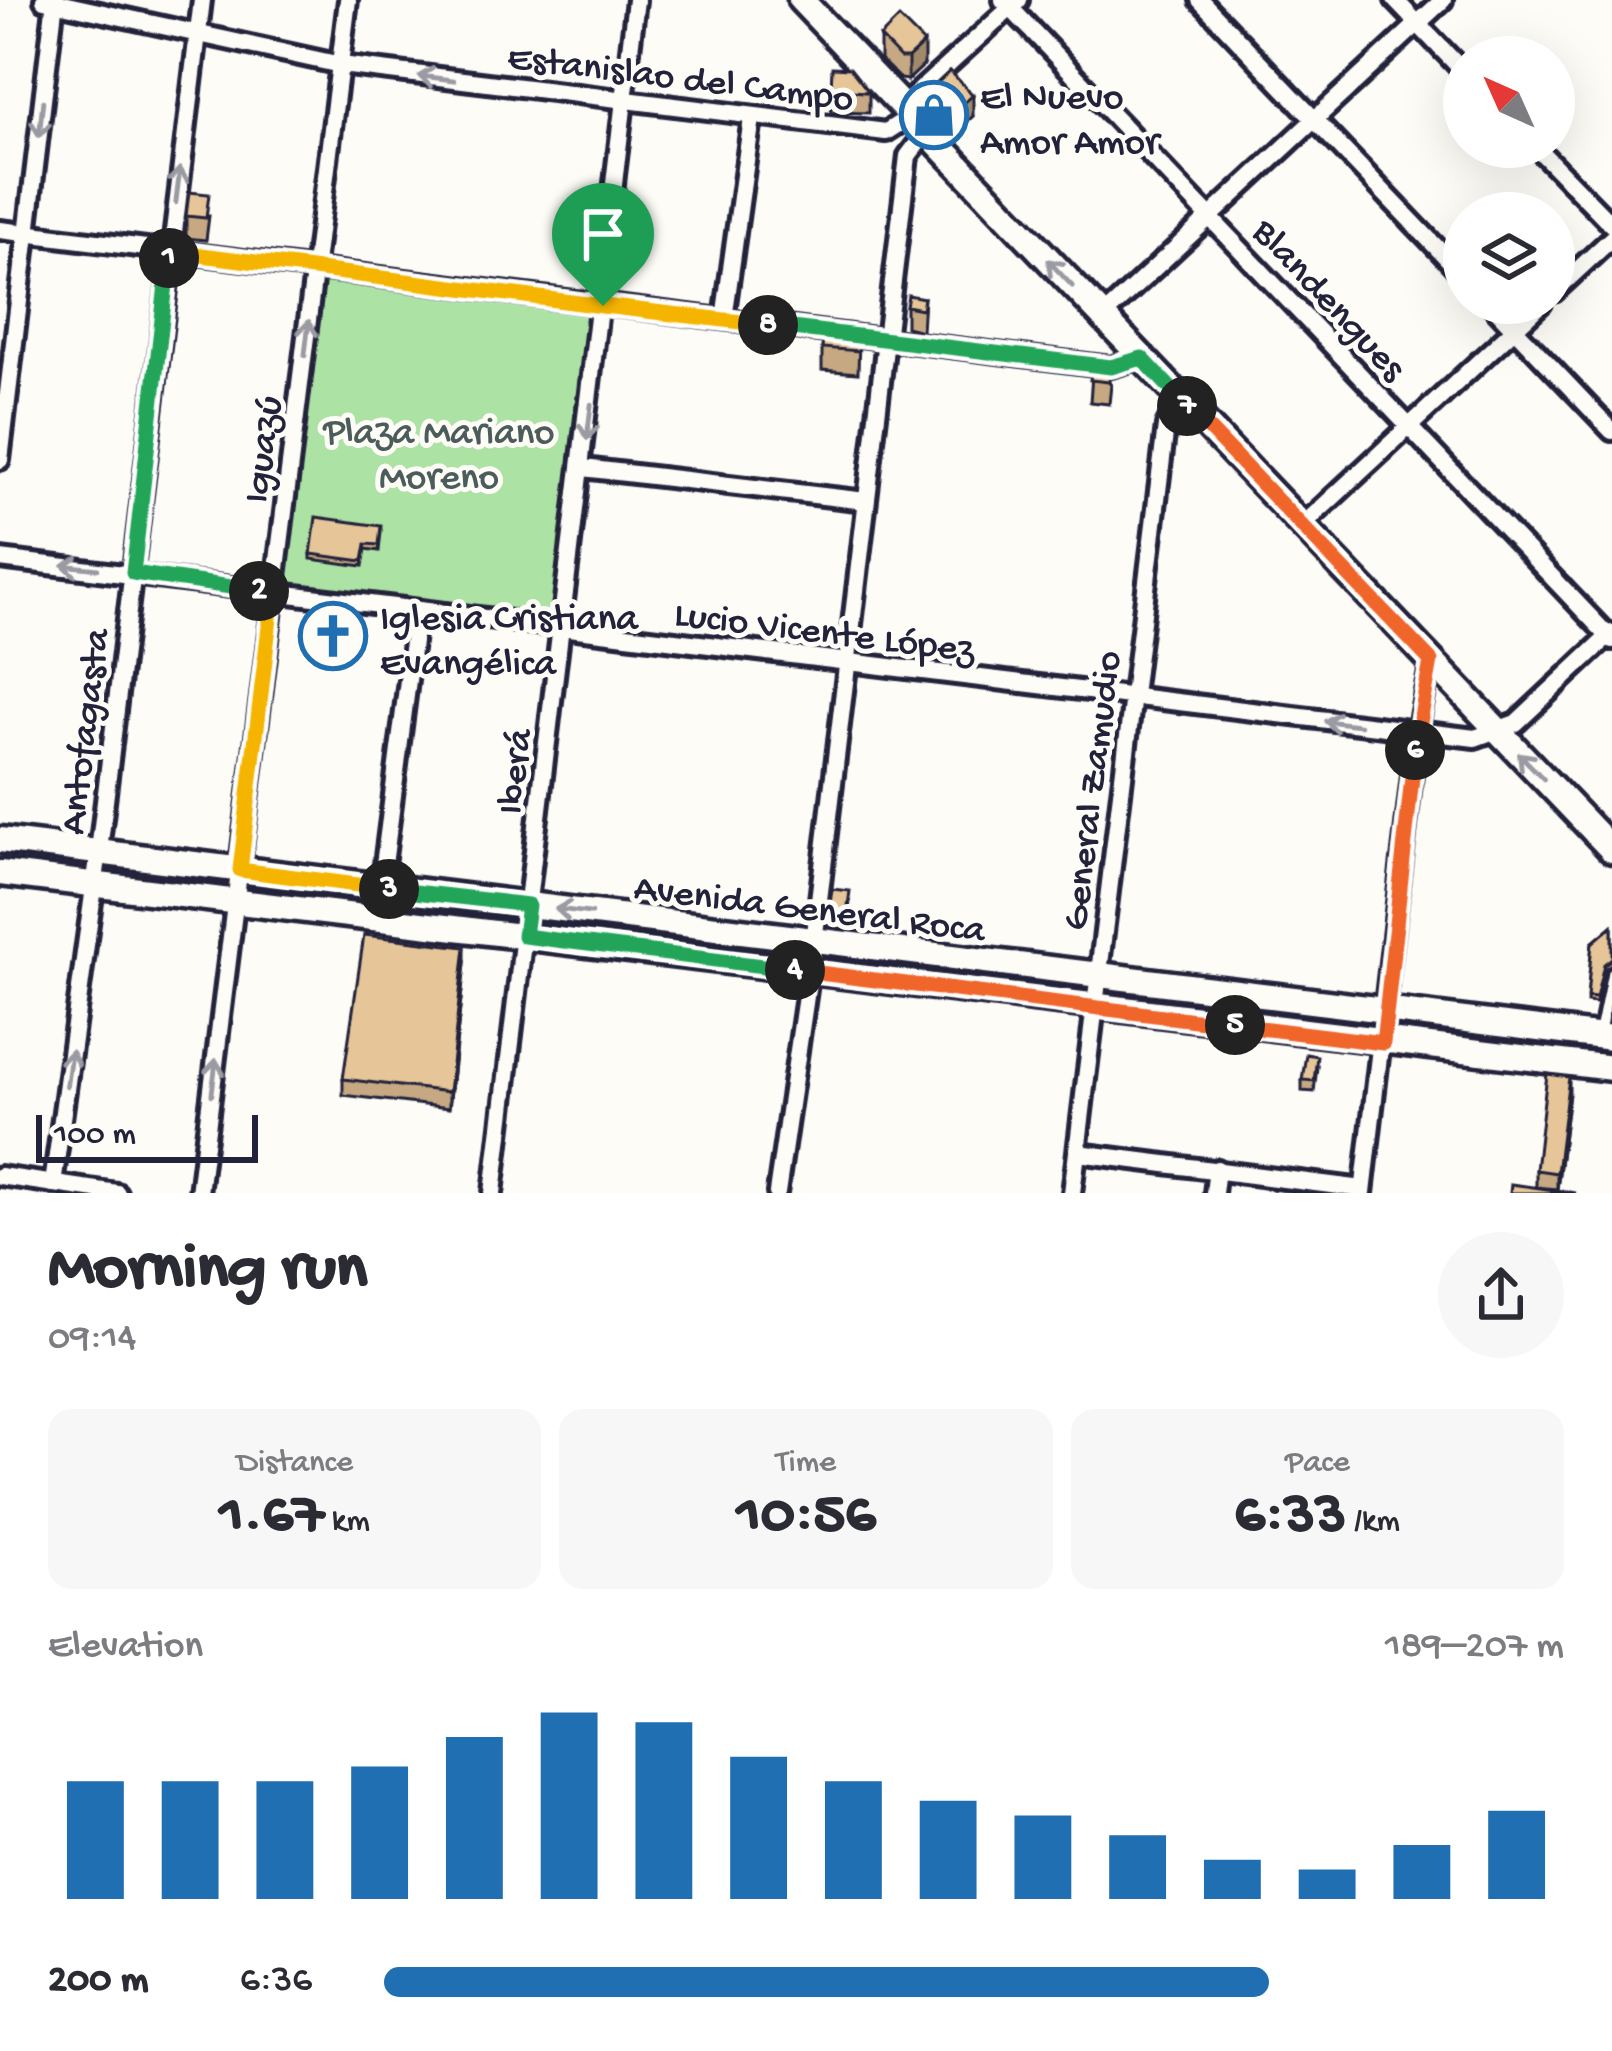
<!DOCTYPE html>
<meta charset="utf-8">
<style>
body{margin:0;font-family:"Gochi Hand",sans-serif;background:#f7f7f7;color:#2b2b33;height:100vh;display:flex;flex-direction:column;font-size:45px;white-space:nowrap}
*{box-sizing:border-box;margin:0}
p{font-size:39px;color:#7c7c81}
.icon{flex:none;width:66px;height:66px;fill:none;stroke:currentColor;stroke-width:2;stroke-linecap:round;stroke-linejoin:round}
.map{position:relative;height:1193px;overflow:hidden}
.details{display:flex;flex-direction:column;background:#fff;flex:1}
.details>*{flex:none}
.needle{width:78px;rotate:315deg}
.controls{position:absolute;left:1443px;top:36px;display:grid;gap:24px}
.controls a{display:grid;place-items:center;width:132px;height:132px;border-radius:50%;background:#fff;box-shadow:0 12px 48px #0002;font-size:60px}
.scale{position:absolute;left:36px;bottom:30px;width:222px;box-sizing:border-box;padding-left:12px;border:6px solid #22223b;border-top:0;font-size:33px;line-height:42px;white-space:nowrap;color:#22223b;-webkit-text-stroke:9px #fdfcf7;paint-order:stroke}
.pin{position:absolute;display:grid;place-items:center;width:102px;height:102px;color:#fff;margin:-123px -51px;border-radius:50% 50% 50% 0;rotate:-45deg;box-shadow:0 0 12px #0007}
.pin .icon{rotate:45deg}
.km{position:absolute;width:60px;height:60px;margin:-30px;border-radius:50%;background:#222;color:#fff;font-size:33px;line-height:60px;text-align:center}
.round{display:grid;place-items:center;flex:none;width:126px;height:126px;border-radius:63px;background:#f7f7f7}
.overview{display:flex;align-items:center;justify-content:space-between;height:204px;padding:0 48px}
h1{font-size:66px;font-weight:700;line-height:90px}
.figures{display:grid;grid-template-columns:repeat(3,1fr);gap:18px;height:204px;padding:12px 48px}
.figures div{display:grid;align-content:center;border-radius:24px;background:#f7f7f7;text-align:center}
.figures b{font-size:60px;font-weight:700}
.figures small{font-size:33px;font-weight:400}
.figures p{font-size:33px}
.chart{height:336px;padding:24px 48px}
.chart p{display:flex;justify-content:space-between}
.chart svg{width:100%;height:216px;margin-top:12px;stroke:#1f6fb2;stroke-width:6}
ul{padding:0 48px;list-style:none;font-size:39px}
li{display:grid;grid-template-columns:192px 144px 1fr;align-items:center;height:90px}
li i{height:30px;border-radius:15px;background:#1f6fb2}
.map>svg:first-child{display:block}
</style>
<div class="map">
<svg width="1612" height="1193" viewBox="0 0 1612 1193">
<rect width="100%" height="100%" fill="#fdfcf7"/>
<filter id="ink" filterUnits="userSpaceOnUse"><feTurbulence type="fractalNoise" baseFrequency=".00833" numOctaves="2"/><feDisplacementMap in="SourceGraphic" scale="24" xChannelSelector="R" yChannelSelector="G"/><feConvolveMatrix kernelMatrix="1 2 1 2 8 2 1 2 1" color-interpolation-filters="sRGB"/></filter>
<g filter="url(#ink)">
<path fill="#ade2a5" stroke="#688270" stroke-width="3" d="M 315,268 L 603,306 L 561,628 L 273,593 Z"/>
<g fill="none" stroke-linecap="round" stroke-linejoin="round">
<g stroke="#22223b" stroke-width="18">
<path id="service" d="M 1599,1036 L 1612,972"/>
</g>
<g stroke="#22223b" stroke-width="26">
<g id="minor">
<path d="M 44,0 L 341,65 L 886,132 L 911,116"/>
<path d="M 1003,0 L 1612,640"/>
<path d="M 1200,0 L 1464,276"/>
<path d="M 1395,0 L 1464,72"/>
<path d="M 902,107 L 1019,0"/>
<path d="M 1536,147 L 1612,225"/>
<path d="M 0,230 L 1111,367 L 1141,358"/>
<path d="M 1554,292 L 1612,238"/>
<path d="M 1490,303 L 1612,431"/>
<path d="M 1102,317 L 1443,0"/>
<path d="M 724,319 L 752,118"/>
<path d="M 0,460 L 55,0"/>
<path d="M 583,468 L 866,501"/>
<path d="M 1302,526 L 1542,303"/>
<path d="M 0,559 L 1475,738 L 1516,723 L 1612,633"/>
<path d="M 381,888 L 417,611"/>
<path d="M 1078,1153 L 1363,1189"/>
<path d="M 0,1176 L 117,1193"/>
<path d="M 53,1184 L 99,851 L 202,0"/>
<path d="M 199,1193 L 348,0"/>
<path d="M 493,1193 L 636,0"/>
<path d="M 777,1193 L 814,942 L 908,156 L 926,132"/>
<path d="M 1072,1193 L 1166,426 L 1180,398"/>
<path d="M 1214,1193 L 1217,1169"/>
<path d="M 1363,1193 L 1417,732 L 1431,661"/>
</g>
</g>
<g stroke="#22223b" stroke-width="33">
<g id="secondary">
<path d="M 801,0 L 1612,850"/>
<path d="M 0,840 L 1612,1038"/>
<path d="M 0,873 L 1612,1068"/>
</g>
</g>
<use href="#service" stroke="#fdfcf7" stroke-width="9"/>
<use href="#minor" stroke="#fdfcf7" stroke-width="16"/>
<use href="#secondary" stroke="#fdfcf7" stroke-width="24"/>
</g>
<g fill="#c6a983" stroke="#22223b" stroke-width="3">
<path d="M 880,37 L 924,65 L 908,80 L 900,79 L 880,59 Z"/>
<path d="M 950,71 L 973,116 L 960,128 L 950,117 L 942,124 L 930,112 L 930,90 Z"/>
<path d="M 831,90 L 869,92 L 869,113 L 831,112 Z"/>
<path d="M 186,216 L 209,216 L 206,240 L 186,238 Z"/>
<path d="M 924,298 L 922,331 L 906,327 L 906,306 Z"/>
<path d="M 859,339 L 858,373 L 822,370 L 822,348 Z"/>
<path d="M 1093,361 L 1111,385 L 1109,404 L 1090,402 Z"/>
<path d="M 381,531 L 379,551 L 366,549 L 363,566 L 311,559 L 311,554 Z"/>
<path d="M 850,902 L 847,924 L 829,922 L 829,911 Z"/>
<path d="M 1612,926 L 1612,964 L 1604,969 L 1596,1003 L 1587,1002 L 1592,943 Z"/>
<path d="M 465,963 L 449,1108 L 343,1095 L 343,1079 Z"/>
<path d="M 1317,1067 L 1314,1092 L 1302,1091 L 1302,1080 Z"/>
<path d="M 1569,1093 L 1557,1189 L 1536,1187 L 1536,1170 Z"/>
</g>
<g fill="#a18a6a" stroke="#22223b" stroke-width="3">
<path d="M 924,43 L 924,65 L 908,80 L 908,58 Z"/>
<path d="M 973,95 L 973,116 L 960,128 L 960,106 Z"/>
<path d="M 950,96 L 950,117 L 942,124 L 942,103 Z"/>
<path d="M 465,947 L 465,963 L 449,1108 L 449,1092 Z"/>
<path d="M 1612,958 L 1612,964 L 1604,969 L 1596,1003 L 1604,964 Z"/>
<path d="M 1569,1077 L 1569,1093 L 1557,1189 L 1557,1173 Z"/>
</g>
<g fill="#e6c598" stroke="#22223b" stroke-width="3">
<path d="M 899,18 L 924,43 L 908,58 L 900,58 L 880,37 Z"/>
<path d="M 832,67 L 850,68 L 869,92 L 831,90 Z"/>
<path d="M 950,71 L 973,95 L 960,106 L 950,96 L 942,103 L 930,90 Z"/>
<path d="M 189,192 L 209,194 L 206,218 L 186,216 Z"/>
<path d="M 908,295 L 924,298 L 922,309 L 906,306 Z"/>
<path d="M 824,331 L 859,339 L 858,351 L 822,348 Z"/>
<path d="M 1093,361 L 1111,363 L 1109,382 L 1090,380 Z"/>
<path d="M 316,517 L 381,526 L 379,545 L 366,544 L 363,561 L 311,554 Z"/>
<path d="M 832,889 L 850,891 L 847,913 L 829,911 Z"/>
<path d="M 1612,926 L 1612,958 L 1604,964 L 1596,998 L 1587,997 L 1592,943 Z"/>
<path d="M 364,935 L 465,947 L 449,1092 L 343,1079 Z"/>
<path d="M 1306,1054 L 1317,1056 L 1314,1081 L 1302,1080 Z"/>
<path d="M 1547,1074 L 1569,1077 L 1557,1173 L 1536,1170 Z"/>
<path d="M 1511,1184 L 1576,1193 L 1510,1193 Z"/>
</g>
<defs><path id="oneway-shaft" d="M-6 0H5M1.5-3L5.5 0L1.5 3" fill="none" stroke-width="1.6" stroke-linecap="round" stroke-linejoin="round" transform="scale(3)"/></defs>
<g stroke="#9a9aa2">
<use href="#oneway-shaft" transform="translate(436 78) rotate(-173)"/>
<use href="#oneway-shaft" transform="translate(41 119) rotate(96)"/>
<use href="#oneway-shaft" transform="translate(178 185) rotate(-83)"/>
<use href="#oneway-shaft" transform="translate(1060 273) rotate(-133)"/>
<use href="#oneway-shaft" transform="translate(307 338) rotate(-83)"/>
<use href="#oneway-shaft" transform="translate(589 422) rotate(97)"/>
<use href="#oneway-shaft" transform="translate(80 567) rotate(-174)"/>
<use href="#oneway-shaft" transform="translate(1342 723) rotate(-173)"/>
<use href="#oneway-shaft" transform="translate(1531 766) rotate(-134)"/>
<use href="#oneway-shaft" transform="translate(573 911) rotate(-173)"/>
<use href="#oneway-shaft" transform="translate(69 1068) rotate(-82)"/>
<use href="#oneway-shaft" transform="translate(214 1077) rotate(-83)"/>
</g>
</g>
<g fill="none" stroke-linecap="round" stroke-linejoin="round" filter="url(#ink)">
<g stroke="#fff" stroke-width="24">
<path id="split-1" d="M 169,258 L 170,251 L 603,306"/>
</g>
<g stroke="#fff" stroke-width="24">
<path id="split-2" d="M 169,258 L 133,573 L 259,591"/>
</g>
<g stroke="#fff" stroke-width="24">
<path id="split-3" d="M 259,591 L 273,593 L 240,870 L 389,889"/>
</g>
<g stroke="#fff" stroke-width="24">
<path id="split-4" d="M 389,889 L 528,905 L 524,936 L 795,970"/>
</g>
<g stroke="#fff" stroke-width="24">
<path id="split-5" d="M 795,970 L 1235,1025"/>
</g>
<g stroke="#fff" stroke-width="24">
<path id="split-6" d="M 1235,1025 L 1383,1043 L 1415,750"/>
</g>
<g stroke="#fff" stroke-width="24">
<path id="split-7" d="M 1187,406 L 1431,661 L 1415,750"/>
</g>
<g stroke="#fff" stroke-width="24">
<path id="split-8" d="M 768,325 L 1111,367 L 1142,358 L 1187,406"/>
</g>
<g stroke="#fff" stroke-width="24">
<path id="split-9" d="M 603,306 L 768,325"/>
</g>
<use href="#split-1" stroke="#f5b400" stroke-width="15"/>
<use href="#split-2" stroke="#22a559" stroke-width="15"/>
<use href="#split-3" stroke="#f5b400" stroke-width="15"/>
<use href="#split-4" stroke="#22a559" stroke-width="15"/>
<use href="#split-5" stroke="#f0652b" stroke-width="15"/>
<use href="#split-6" stroke="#f0652b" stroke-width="15"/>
<use href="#split-7" stroke="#f0652b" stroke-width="15"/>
<use href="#split-8" stroke="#22a559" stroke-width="15"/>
<use href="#split-9" stroke="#f5b400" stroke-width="15"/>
</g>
<defs>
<g id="shop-ring" transform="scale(3.45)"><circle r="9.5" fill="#fdfcf7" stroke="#1f6fb2" stroke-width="1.5"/><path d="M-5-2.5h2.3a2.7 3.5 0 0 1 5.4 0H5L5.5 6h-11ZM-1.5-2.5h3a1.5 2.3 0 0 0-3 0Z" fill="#1f6fb2"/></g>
<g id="church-ring" transform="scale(3.45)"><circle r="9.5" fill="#fdfcf7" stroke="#1f6fb2" stroke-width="1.5"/><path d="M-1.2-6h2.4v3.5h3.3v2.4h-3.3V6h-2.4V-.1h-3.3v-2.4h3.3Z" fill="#1f6fb2"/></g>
</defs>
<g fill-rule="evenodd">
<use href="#shop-ring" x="934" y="115"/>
<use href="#church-ring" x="333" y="636"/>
</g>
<g text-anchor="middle" stroke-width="10" stroke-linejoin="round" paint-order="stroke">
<g font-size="39" fill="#22223b" stroke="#fdfcf7">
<text transform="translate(681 74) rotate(7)" y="14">Estanislao del Campo</text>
<text transform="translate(1332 297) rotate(47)" y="14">Blandengues</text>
<text transform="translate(259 449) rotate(-82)" y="14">Iguazú</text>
<text transform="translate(825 628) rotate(7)" y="14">Lucio Vicente López</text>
<text transform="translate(81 731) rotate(-83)" y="14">Antofagasta</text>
<text transform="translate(511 771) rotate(-83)" y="14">Iberá</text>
<text transform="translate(1088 790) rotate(-83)" y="14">General Zamudio</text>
<text transform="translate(810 905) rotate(7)" y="14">Avenida General Roca</text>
</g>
<g font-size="39" fill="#22223b" stroke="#fdfcf7" text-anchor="start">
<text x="980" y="107">El Nuevo<tspan x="980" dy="45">Amor Amor</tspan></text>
<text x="380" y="628">Iglesia Cristiana<tspan x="380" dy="45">Evangélica</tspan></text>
</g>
<g font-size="39" fill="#4c5c5b" stroke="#fdfcf7">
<text x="439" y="442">Plaza Mariano<tspan x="439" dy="45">Moreno</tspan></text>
</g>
</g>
</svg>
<div class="controls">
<a><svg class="needle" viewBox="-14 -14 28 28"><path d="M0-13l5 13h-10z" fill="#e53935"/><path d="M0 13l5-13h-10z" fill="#7c7c81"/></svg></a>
<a><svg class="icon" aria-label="layers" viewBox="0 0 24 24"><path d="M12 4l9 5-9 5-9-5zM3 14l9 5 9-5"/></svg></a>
</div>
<div class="scale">100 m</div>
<div class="pin" style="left:603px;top:306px;background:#1e9e55"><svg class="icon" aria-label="arrive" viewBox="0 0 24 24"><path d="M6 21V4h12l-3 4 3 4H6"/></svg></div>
<b class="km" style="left:169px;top:258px">1</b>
<b class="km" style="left:259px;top:591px">2</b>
<b class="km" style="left:389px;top:889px">3</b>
<b class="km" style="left:795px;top:970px">4</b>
<b class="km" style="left:1235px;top:1025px">5</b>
<b class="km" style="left:1415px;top:750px">6</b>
<b class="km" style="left:1187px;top:406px">7</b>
<b class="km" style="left:768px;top:325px">8</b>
</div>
<section class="details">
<div class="overview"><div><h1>Morning run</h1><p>09:14</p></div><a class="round"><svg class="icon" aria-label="share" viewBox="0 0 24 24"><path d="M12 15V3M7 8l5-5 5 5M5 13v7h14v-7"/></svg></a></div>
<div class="figures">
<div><p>Distance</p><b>1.67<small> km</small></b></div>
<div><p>Time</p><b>10:56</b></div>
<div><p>Pace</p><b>6:33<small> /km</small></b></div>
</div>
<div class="chart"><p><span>Elevation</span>189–207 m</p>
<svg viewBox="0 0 160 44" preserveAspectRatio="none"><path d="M5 44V20M15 44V20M25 44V20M35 44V17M45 44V11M55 44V6M65 44V8M75 44V15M85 44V20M95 44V24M105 44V27M115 44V31M125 44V36M135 44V38M145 44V33M155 44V26"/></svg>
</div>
<ul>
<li><b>200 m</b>6:36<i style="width:75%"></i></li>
</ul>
</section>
